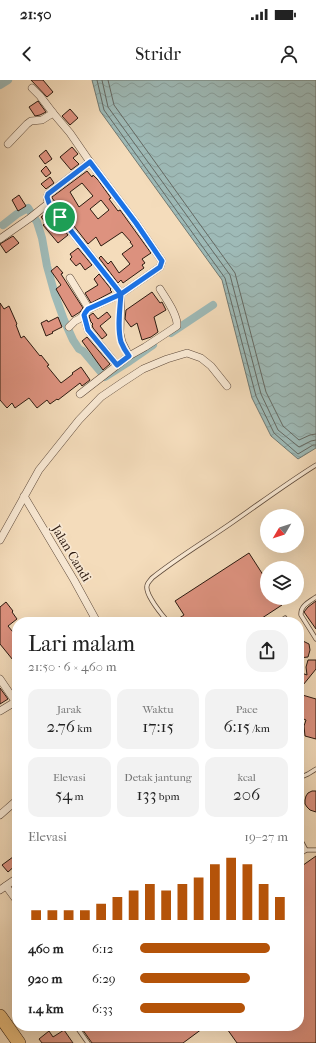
<!DOCTYPE html>
<html lang="id">
<meta charset="utf-8">
<style>
body{margin:0;font-family:"IM FELL French Canon",serif;background:#f2f2f2;color:#222;height:100vh;display:flex;flex-direction:column;font-size:15px;white-space:nowrap}
*{box-sizing:border-box;margin:0}
p{font-size:13px;color:#767676}
.icon{flex:none;width:22px;height:22px;fill:none;stroke:currentColor;stroke-width:2;stroke-linecap:round;stroke-linejoin:round}
.map{position:relative;flex:1;overflow:hidden}
.sheet{position:absolute;left:12px;top:537px;width:292px;height:414px;display:flex;flex-direction:column;background:#fff;border-radius:16px;box-shadow:0 4px 16px #0002}
.sheet>*{flex:none}
.needle{width:26px;rotate:231deg}
.buttons{position:absolute;left:260px;top:429px;display:grid;gap:8px}
.buttons a{display:grid;place-items:center;width:44px;height:44px;border-radius:50%;background:#fff;box-shadow:0 4px 16px #0002;font-size:20px}
.pin{position:absolute;display:grid;place-items:center;width:34px;height:34px;color:#fff;margin:-17px;border:2px solid #fff;border-radius:50%;box-shadow:0 1px 4px #0007}
.round{display:grid;place-items:center;flex:none;width:42px;height:42px;border-radius:16px;background:#f2f2f2}
.head{display:flex;align-items:center;justify-content:space-between;height:68px;padding:0 16px}
h1{font-size:22px;font-weight:600;line-height:30px}
.figures{display:grid;grid-template-columns:repeat(3,1fr);gap:6px;height:68px;padding:4px 16px}
.figures div{display:grid;align-content:center;border-radius:10px;background:#f2f2f2;text-align:center}
.figures b{font-size:17px;font-weight:600}
.figures small{font-size:11px;font-weight:400}
.figures p{font-size:11px}
.chart{height:112px;padding:8px 16px}
.chart p{display:flex;justify-content:space-between}
.chart svg{width:100%;height:72px;margin-top:4px;stroke:#b45309;stroke-width:6}
ul{padding:0 16px;list-style:none;font-size:13px}
li{display:grid;grid-template-columns:64px 48px 1fr;align-items:center;height:30px}
li i{height:10px;border-radius:5px;background:#b45309}
.status{display:flex;justify-content:space-between;align-items:center;height:28px;padding:0 20px;background:#fff;direction:ltr}
.status svg{height:11px;fill:currentColor}
header{display:flex;justify-content:space-between;align-items:center;height:52px;padding:0 16px;background:#fff;font-size:18px;font-weight:600}
.map>svg:first-child{display:block}
</style>
<div class="status"><b>21:50</b><svg viewBox="0 0 49 12"><path d="M0 12V9h3v3zM5 12V6h3v6zM10 12V3h3v9zM15 12V0h3v12zM26 1h20v11H26zM47 4h2v5h-2z"/></svg></div>
<header><svg class="icon" aria-label="back" viewBox="0 0 24 24"><path d="M15 5l-7 7 7 7"/></svg>Stridr<svg class="icon" aria-label="person" viewBox="0 0 24 24"><circle cx="12" cy="8" r="4"/><path d="M4 21q1-7 8-7t8 7"/></svg></header>
<div class="map">
<svg width="316" height="963" viewBox="0 0 316 963">
<defs>
<pattern id="water-waves" width="16" height="10" patternUnits="userSpaceOnUse"><rect width="16" height="10" fill="#9ebab7"/><path d="M0 5q4-4 8 0t8 0" fill="none" stroke="#889f9c"/></pattern>
</defs>
<rect width="100%" height="100%" fill="#f4dcbb"/>
<filter id="stains"><feTurbulence type="fractalNoise" baseFrequency=".005" numOctaves="4"/><feColorMatrix values="0 0 0 0 .2 0 0 0 0 .09 0 0 0 0 .02 0 0 0 .5 -.17"/></filter>
<radialGradient id="worn" r=".72"><stop offset=".6" stop-color="#630" stop-opacity="0"/><stop offset="1" stop-color="#630" stop-opacity=".3"/></radialGradient>
<path fill="url(#water-waves)" stroke="#707a74" d="M 92,0 L 316,0 L 316,368 L 298,379 L 271,356 L 252,318 L 222,200 L 100,31 Z"/>
<g fill="none" stroke-linecap="round" stroke-linejoin="round">
<g stroke="#656a64" stroke-width="1">
<path d="M 97,0 L 104,30 L 225,198 L 256,316 L 274,353 L 298,374 L 313,365 L 316,365"/>
<path d="M 102,0 L 108,27 L 230,195 L 261,314 L 278,350 L 299,367 L 311,361 L 316,360"/>
<path d="M 108,0 L 114,25 L 235,193 L 266,312 L 283,346 L 299,360 L 310,355 L 316,354"/>
</g>
<g stroke="#9ebab7" stroke-width="8">
<path d="M 0,5 L 8,0"/>
<path d="M 3,145 L 17,134 L 28,128 L 37,142 L 42,158 L 47,186 L 55,215 L 64,240 L 73,260 L 79,269 L 83,271 L 105,297 L 127,283 L 153,265"/>
<path d="M 171,253 L 213,225"/>
</g>
</g>
<g fill="#dd927f" stroke="#2c1a10" fill-rule="evenodd">
<path d="M 31,0 L 43,0 L 53,12 L 47,17 Z"/>
<path d="M 38,21 L 46,32 L 40,35 L 35,36 L 29,27 Z"/>
<path d="M 70,29 L 78,38 L 70,45 L 62,36 Z"/>
<path d="M 72,67 L 78,74 L 73,78 L 79,84 L 71,90 L 60,77 Z"/>
<path d="M 46,70 L 52,79 L 45,84 L 39,76 Z"/>
<path d="M 46,86 L 51,93 L 46,97 L 41,91 Z"/>
<path d="M 87,91 L 92,97 L 93,95 L 98,100 L 111,118 L 109,119 L 118,131 L 120,130 L 151,173 L 142,179 L 145,183 L 142,185 L 144,188 L 123,203 L 121,200 L 118,203 L 99,178 L 101,176 L 108,184 L 111,181 L 119,193 L 130,184 L 122,174 L 133,166 L 130,162 L 131,162 L 122,152 L 101,166 L 96,157 L 88,164 L 52,118 L 52,117 ZM 82,103 L 93,116 L 79,127 L 70,112 ZM 101,120 L 109,130 L 98,139 L 90,129 Z"/>
<path d="M 50,97 L 54,103 L 46,109 L 41,104 Z"/>
<path d="M 19,115 L 26,126 L 18,131 L 12,120 Z"/>
<path d="M 49,131 L 68,155 L 58,163 L 43,145 L 46,143 L 41,137 Z"/>
<path d="M 13,156 L 19,163 L 6,173 L 0,164 Z"/>
<path d="M 78,168 L 92,185 L 85,190 L 80,183 L 76,186 L 70,179 L 72,177 L 70,174 Z"/>
<path d="M 57,186 L 63,193 L 61,194 L 83,228 L 80,232 L 72,237 L 56,209 L 61,205 L 51,191 Z"/>
<path d="M 99,194 L 111,209 L 110,210 L 112,212 L 91,223 L 85,213 L 98,205 L 94,199 Z"/>
<path d="M 152,212 L 160,223 L 162,222 L 166,230 L 154,237 L 158,252 L 151,257 L 142,260 L 137,243 L 131,247 L 125,239 L 126,230 Z"/>
<path d="M 0,223 L 4,229 L 9,226 L 17,244 L 16,245 L 21,258 L 24,256 L 40,276 L 41,275 L 49,285 L 47,286 L 61,303 L 73,294 L 72,293 L 81,287 L 90,300 L 82,306 L 80,303 L 58,320 L 57,319 L 50,324 L 47,320 L 37,328 L 29,318 L 15,328 L 12,323 L 7,328 L 0,320 Z"/>
<path d="M 107,232 L 111,237 L 100,246 L 107,255 L 102,259 L 93,248 L 92,245 L 93,244 L 91,242 L 89,236 L 93,233 L 98,239 Z"/>
<path d="M 58,237 L 62,247 L 52,252 L 53,253 L 46,256 L 41,243 L 47,240 L 48,242 Z"/>
<path d="M 87,257 L 110,284 L 103,290 L 82,261 Z"/>
<path d="M 249,473 L 267,501 L 267,518 L 278,518 L 282,525 L 256,542 L 173,542 L 184,535 L 175,521 Z"/>
<path d="M 316,521 L 316,549 L 304,532 L 308,527 Z"/>
<path d="M 6,522 L 13,531 L 12,532 L 17,539 L 8,546 L 17,557 L 17,585 L 0,564 L 0,527 Z"/>
<path d="M 299,561 L 303,561 L 309,564 L 310,570 L 308,577 L 299,578 Z"/>
<path d="M 308,580 L 316,580 L 316,589 L 299,610 L 299,592 L 307,595 L 306,587 Z"/>
<path d="M 0,608 L 8,619 L 0,624 Z"/>
<path d="M 299,614 L 316,619 L 316,659 L 305,656 L 304,646 L 306,640 L 299,637 Z"/>
<path d="M 312,711 L 316,711 L 316,732 L 310,730 L 307,727 L 305,724 L 305,720 L 306,716 L 308,713 Z"/>
<path d="M 17,774 L 17,784 L 8,792 L 2,785 Z"/>
<path d="M 316,776 L 316,963 L 237,963 L 225,946 L 299,946 L 299,788 Z"/>
<path d="M 80,946 L 206,946 L 183,963 L 92,963 Z"/>
<path d="M 64,950 L 73,963 L 42,963 L 39,959 L 49,951 L 53,957 Z"/>
</g>
<g fill="none" stroke-linecap="round" stroke-linejoin="round">
<g stroke="#5e4a3b" stroke-width="5">
<g id="lane">
<path d="M 316,517 C 309,522 300,526 301,535 L 316,559"/>
<path d="M 168,542 C 162,535 145,514 147,506 C 147,503 150,501 152,498 C 177,478 204,462 230,444 C 259,424 287,403 316,385"/>
<path d="M 279,542 L 285,538"/>
<path d="M 299,698 L 308,694 L 316,689"/>
<path d="M 299,757 L 306,770 L 316,770"/>
<path d="M 299,775 L 306,770"/>
<path d="M 76,946 L 88,963"/>
</g>
</g>
<g stroke="#5e4a3b" stroke-width="8">
<g id="street">
<path d="M 32,8 L 40,16 L 53,33"/>
<path d="M 8,64 L 27,44 L 31,41 L 42,40 L 53,33 L 70,53 L 90,82 L 48,114 C 46,118 47,120 49,123"/>
<path d="M 90,82 L 136,143 L 162,181 L 160,187 L 121,214 L 89,229 L 85,233 L 84,235 L 88,250 L 117,285"/>
<path d="M 0,159 L 30,138 L 49,123 L 121,214 L 120,253 L 122,262 L 129,276 L 80,314"/>
<path d="M 70,198 L 89,229"/>
<path d="M 69,247 L 75,241 L 79,239 L 84,235"/>
<path d="M 129,276 L 145,267 L 177,246 C 178,235 166,219 160,209"/>
<path d="M 24,416 L 74,500 L 97,542"/>
<path d="M 0,460 L 39,390 L 79,340 L 101,317 L 123,302 L 143,289 L 167,279 L 187,273 L 201,278 L 211,286 L 227,306"/>
<path d="M 0,599 L 17,624"/>
<path d="M 0,631 L 15,622"/>
<path d="M 0,735 L 17,720"/>
<path d="M 6,806 L 17,821"/>
<path d="M 0,810 L 17,798"/>
</g>
</g>
<g stroke="#2c1a10" stroke-width="14">
<path id="highway" d="M 0,936 L 19,963"/>
</g>
<use href="#lane" stroke="#f8e8d3" stroke-width="3.5"/>
<use href="#street" stroke="#f8e8d3" stroke-width="7"/>
<use href="#highway" stroke="#eabe7e" stroke-width="13"/>
</g>
<g fill="none" stroke-linecap="round" stroke-linejoin="round">
<g stroke="#fff" stroke-width="8">
<path id="route" d="M 60,137 L 121,214 C 120,229 117,247 121,262 C 123,267 126,272 129,276 L 117,285 L 88,250 L 84,235 L 85,233 L 88,229 L 121,214 L 160,187 L 162,181 L 136,143 L 90,82 L 48,114 L 47,117 L 49,123 L 60,137"/>
</g>
<use href="#route" stroke="#1a73e8" stroke-width="5"/>
</g>
<g text-anchor="middle" stroke-width="3.5" stroke-linejoin="round" paint-order="stroke">
<g font-size="13" fill="#2c1a10" stroke="#f8e8d3">
<text transform="translate(72 473) rotate(59)" y="5">Jalan Candi</text>
</g>
</g>
<rect width="100%" height="100%" filter="url(#stains)"/>
<rect width="100%" height="100%" fill="url(#worn)"/>
</svg>
<div class="buttons">
<a><svg class="needle" viewBox="-14 -14 28 28"><path d="M0-13l5 13h-10z" fill="#e53935"/><path d="M0 13l5-13h-10z" fill="#767676"/></svg></a>
<a><svg class="icon" aria-label="layers" viewBox="0 0 24 24"><path d="M12 4l9 5-9 5-9-5zM3 14l9 5 9-5"/></svg></a>
</div>
<div class="pin" style="left:60px;top:137px;background:#1e9e55"><svg class="icon" aria-label="arrive" viewBox="0 0 24 24"><path d="M6 21V4h12l-3 4 3 4H6"/></svg></div>
<section class="sheet">
<div class="head"><div><h1>Lari malam</h1><p>21:50 · 6 × 460 m</p></div><a class="round"><svg class="icon" aria-label="share" viewBox="0 0 24 24"><path d="M12 15V3M7 8l5-5 5 5M5 13v7h14v-7"/></svg></a></div>
<div class="figures">
<div><p>Jarak</p><b>2.76<small> km</small></b></div>
<div><p>Waktu</p><b>17:15</b></div>
<div><p>Pace</p><b>6:15<small> /km</small></b></div>
</div>
<div class="figures">
<div><p>Elevasi</p><b>54<small> m</small></b></div>
<div><p>Detak jantung</p><b>133<small> bpm</small></b></div>
<div><p>kcal</p><b>206</b></div>
</div>
<div class="chart"><p><span>Elevasi</span>19–27 m</p>
<svg viewBox="0 0 160 44" preserveAspectRatio="none"><path d="M5 44V38M15 44V38M25 44V38M35 44V38M45 44V34M55 44V30M65 44V26M75 44V22M85 44V26M95 44V22M105 44V18M115 44V10M125 44V6M135 44V10M145 44V22M155 44V30"/></svg>
</div>
<ul>
<li><b>460 m</b>6:12<i style="width:88%"></i></li>
<li><b>920 m</b>6:29<i style="width:74%"></i></li>
<li><b>1.4 km</b>6:33<i style="width:71%"></i></li>
</ul>
</section>
</div>
